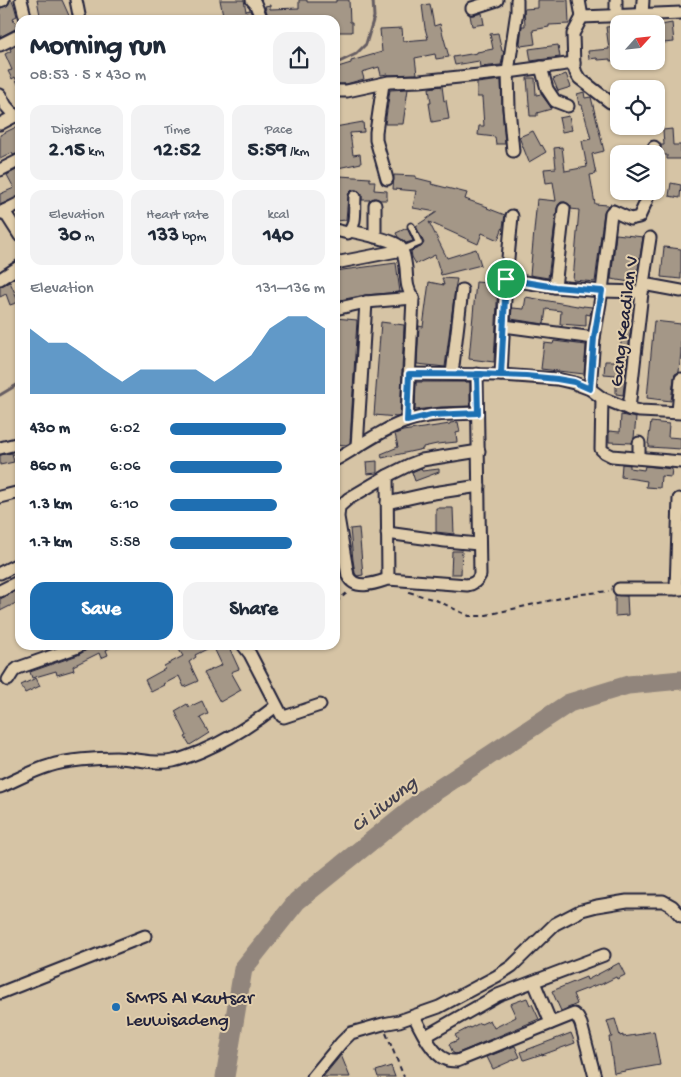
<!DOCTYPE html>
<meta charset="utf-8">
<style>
body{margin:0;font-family:"Gochi Hand",sans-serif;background:#f2f2f3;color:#1f2937;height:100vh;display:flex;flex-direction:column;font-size:19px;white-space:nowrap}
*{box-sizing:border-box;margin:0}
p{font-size:16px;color:#747a83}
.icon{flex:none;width:28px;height:28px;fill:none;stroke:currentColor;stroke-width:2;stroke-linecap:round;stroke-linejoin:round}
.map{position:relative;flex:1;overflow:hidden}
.panel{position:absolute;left:15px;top:15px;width:325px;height:635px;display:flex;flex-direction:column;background:#fff;border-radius:15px;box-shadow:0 1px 4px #0004}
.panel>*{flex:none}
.needle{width:32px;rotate:63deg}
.controls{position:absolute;left:610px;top:15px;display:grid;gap:10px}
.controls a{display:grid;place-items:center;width:55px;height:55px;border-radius:10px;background:#fff;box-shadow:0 1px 4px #0004;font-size:25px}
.pin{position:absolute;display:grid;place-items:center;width:42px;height:42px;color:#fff;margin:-21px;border:2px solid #fff;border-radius:50%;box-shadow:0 1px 5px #0007}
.round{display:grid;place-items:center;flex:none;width:52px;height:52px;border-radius:15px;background:#f2f2f3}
.headline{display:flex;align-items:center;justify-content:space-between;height:85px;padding:0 15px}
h1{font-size:28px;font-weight:700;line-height:38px}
.stats{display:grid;grid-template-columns:repeat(3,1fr);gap:8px;height:85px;padding:5px 15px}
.stats div{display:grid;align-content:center;border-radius:12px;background:#f2f2f3;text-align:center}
.stats b{font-size:21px;font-weight:700}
.stats small{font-size:14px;font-weight:400}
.stats p{font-size:14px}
.chart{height:140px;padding:10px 15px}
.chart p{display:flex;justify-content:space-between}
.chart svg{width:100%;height:90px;margin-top:5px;fill:#1f6fb2;opacity:.7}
.primary-button{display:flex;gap:10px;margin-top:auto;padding:10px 15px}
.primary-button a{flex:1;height:58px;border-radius:15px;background:#1f6fb2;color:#fff;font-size:20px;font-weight:700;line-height:58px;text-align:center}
.primary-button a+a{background:#f2f2f3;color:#1f2937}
ul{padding:0 15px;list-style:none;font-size:16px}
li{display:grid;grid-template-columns:80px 60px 1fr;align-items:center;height:38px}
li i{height:12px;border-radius:6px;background:#1f6fb2}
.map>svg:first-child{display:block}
</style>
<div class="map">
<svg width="681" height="1077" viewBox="0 0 681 1077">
<rect width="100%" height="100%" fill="#d6c4a5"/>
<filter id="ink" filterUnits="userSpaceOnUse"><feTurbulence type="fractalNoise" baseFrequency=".02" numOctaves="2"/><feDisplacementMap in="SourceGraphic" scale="10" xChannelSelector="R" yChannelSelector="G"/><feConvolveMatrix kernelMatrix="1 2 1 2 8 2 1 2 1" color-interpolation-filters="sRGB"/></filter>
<g filter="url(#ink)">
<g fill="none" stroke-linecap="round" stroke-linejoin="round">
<g stroke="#655d62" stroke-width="3">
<path d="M 335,64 L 356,54 L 366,44 L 374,17 L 373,0"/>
<path d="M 0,395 L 20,383"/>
</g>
<path stroke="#91857c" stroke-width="19" d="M 225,1077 L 243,969 L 297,901 L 422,800 L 569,703 L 628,685 L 681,680"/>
</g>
<g fill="#a49787" stroke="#22223b">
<path d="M 10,0 L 12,0 L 14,5 L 17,16 L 13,18 L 17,28 L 0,37 L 0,8 L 8,5 Z"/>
<path d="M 37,0 L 62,0 L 71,20 L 41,20 Z"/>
<path d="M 220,0 L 244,0 L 246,11 L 250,10 L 254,20 L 224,20 Z"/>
<path d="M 299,0 L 307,0 L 307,2 L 336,2 L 336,0 L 349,0 L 350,22 L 352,22 L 352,32 L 335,32 L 335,20 L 269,20 L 265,6 L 270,5 L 270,9 L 299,8 Z"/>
<path d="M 538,0 L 568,0 L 569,24 L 549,25 L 549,27 L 533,30 L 535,44 L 521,46 L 520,43 L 522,26 L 525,26 L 524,9 L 538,8 Z"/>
<path d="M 430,4 L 434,26 L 440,24 L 449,57 L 436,59 L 435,54 L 415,58 L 417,74 L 388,75 L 388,74 L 381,75 L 379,67 L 362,72 L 364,79 L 346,84 L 335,84 L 335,71 L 339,70 L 338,67 L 351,63 L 351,61 L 382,52 L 380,29 L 402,28 L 403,41 L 428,39 L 425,28 L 422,5 Z"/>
<path d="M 482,13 L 484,24 L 472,26 L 470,15 L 474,15 Z"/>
<path d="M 672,23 L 674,42 L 663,43 L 661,25 Z"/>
<path d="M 619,26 L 619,60 L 610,61 L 610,59 L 598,60 L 597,58 L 589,59 L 588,51 L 609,49 L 606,27 Z"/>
<path d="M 498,33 L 502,51 L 504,51 L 501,65 L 480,67 L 479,61 L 455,65 L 453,57 L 477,53 L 477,52 L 493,49 L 490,34 Z"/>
<path d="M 20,43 L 20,89 L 15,77 L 12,79 L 8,71 L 12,70 L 5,54 L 11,51 L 10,49 Z"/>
<path d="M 558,45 L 560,57 L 531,61 L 529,49 Z"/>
<path d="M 566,74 L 571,87 L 558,91 L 553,79 Z"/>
<path d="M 527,78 L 535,78 L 536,95 L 541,94 L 550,106 L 551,109 L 537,113 L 537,116 L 530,116 Z"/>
<path d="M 501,80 L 502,108 L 505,144 L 496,144 L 495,137 L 478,135 L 479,126 L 484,126 L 482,97 L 477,97 L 477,83 Z"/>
<path d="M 442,86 L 444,101 L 446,100 L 449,119 L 432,122 L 429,103 L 431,103 L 429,88 Z"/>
<path d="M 408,89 L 403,124 L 385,124 L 390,90 Z"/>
<path d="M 584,92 L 585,98 L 591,97 L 604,151 L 592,154 L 596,174 L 590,175 L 595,204 L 608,205 L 604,212 L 595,282 L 573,280 L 579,210 L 571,209 L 571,206 L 565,202 L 561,202 L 557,208 L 548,278 L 530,275 L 537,199 L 556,201 L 553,182 L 546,183 L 544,169 L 556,168 L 554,148 L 562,147 L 565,171 L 587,167 L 582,141 L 591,139 L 582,105 L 579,105 L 577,94 Z"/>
<path d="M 569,116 L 572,130 L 562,132 L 559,118 Z"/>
<path d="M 363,122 L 364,132 L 350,133 L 353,155 L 360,154 L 361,163 L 338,168 L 335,151 L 335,127 Z"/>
<path d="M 20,125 L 20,153 L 13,155 L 12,153 L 0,159 L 0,135 Z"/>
<path d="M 672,129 L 673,145 L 681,145 L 681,159 L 667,159 L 667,155 L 661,155 L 661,145 L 664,145 L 663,130 Z"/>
<path d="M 533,131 L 541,146 L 542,145 L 546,152 L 529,162 L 519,137 Z"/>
<path d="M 20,168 L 20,196 L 0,205 L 0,194 L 14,188 L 7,175 Z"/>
<path d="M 394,175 L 416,176 L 416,178 L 432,182 L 431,184 L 467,193 L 465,199 L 488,207 L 487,208 L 505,215 L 503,227 L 498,240 L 482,233 L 478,244 L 429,222 L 447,258 L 476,249 L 481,265 L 441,275 L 435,255 L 416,264 L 412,257 L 411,251 L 421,247 L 424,243 L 416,226 L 437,212 L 413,208 L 416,191 L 393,189 Z"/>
<path d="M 340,176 L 370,178 L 370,181 L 375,181 L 374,190 L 387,191 L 387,200 L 380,200 L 375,198 L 370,200 L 362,200 L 362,194 L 359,191 L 356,190 L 352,190 L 349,193 L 348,196 L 346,220 L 336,221 L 337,210 L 335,210 L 335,177 L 341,178 Z"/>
<path d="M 671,183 L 681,185 L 680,198 L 669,196 Z"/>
<path d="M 407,228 L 413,241 L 406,243 L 398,237 L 396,233 Z"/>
<path d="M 616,234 L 643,237 L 636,283 L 611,279 Z"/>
<path d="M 664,247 L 681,249 L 681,279 L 661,277 Z"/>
<path d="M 396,263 L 400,292 L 365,295 L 335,301 L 335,271 Z"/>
<path d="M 442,278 L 457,279 L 455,289 L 445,367 L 417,364 L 419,326 L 423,327 L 429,282 L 444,285 Z"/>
<path d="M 10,282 L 19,302 L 10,305 L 6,294 L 0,297 L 0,286 Z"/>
<path d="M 476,282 L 498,284 L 494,362 L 469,359 Z"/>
<path d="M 526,297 L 583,307 L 583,306 L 592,307 L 590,315 L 586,314 L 586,326 L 560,324 L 561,311 L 546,309 L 544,324 L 511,319 L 512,308 L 524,309 Z"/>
<path d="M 335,318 L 357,320 L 350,443 L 346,445 L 335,444 Z"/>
<path d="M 654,321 L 681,324 L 681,352 L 679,372 L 675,374 L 674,378 L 671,401 L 647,398 Z"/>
<path d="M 381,322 L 404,325 L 400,416 L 397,417 L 374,415 Z"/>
<path d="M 623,325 L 631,326 L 623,395 L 616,394 L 616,375 L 604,374 L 605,361 L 619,361 Z"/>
<path d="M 554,341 L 586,345 L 584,374 L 541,369 L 544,343 L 553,344 Z"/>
<path d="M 416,382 L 470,382 L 470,406 L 441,407 L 415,410 Z"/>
<path d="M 621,415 L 636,418 L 634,438 L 632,443 L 609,442 L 609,431 L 620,432 Z"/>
<path d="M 458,422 L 460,432 L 456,433 L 457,442 L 437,444 L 423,447 L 423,449 L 382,458 L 381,454 L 398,447 L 395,434 L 403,431 L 450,424 L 450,423 Z"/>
<path d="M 651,422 L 669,424 L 668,437 L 681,438 L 681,449 L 649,447 L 649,444 L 648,444 Z"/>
<path d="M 12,453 L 14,462 L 0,465 L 0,455 Z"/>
<path d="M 377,461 L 377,473 L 367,474 L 366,462 Z"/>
<path d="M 622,464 L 630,465 L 630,468 L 644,470 L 645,466 L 672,469 L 671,477 L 661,476 L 660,488 L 646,487 L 647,481 L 621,477 Z"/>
<path d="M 421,468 L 422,471 L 439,469 L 439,472 L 415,481 L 412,472 Z"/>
<path d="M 436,508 L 453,508 L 454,534 L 436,532 Z"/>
<path d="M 359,528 L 363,575 L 357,576 L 355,573 L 353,560 L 350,529 Z"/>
<path d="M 452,551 L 462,551 L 461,574 L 451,574 Z"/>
<path d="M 20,589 L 20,601 L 0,611 L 0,599 Z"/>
<path d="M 615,595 L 627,596 L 628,615 L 615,616 Z"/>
<path d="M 95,645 L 116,645 L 106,650 L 108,655 L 101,658 L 99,653 L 73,666 L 74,670 L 57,675 L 56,671 L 32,678 L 30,672 L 78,655 Z"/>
<path d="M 176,645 L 228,645 L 239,669 L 231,672 L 241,690 L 220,702 L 204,673 L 222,665 L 213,646 L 195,655 L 196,657 L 189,662 L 198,681 L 184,687 L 179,676 L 164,684 L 165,685 L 151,692 L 145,680 L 165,669 L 164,666 L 183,656 Z"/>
<path d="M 36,678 L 40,686 L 25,693 L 21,685 Z"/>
<path d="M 202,701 L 208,714 L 200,718 L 209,733 L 190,745 L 185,737 L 187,736 L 175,711 L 187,704 L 189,707 Z"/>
<path d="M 619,963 L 625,975 L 617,979 L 616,977 L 600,985 L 599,984 L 573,994 L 577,1004 L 561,1011 L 552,991 L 586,977 L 587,980 Z"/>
<path d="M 527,998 L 530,1005 L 532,1004 L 539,1019 L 456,1054 L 453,1053 L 449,1044 L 458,1040 L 455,1035 L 470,1027 L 470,1028 L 480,1023 L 481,1024 L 490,1020 L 494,1028 L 516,1017 L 510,1004 Z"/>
<path d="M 615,1019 L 620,1036 L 623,1035 L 623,1037 L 643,1034 L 643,1033 L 654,1031 L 660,1065 L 614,1073 L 609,1037 L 612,1037 L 607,1021 Z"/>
<path d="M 571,1033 L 575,1043 L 542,1055 L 542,1054 L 524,1060 L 521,1052 Z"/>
<path d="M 515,1046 L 520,1057 L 493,1069 L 487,1057 Z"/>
<path d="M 341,1055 L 350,1077 L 323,1077 Z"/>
<path d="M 391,1066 L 395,1077 L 378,1077 L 376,1071 Z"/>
</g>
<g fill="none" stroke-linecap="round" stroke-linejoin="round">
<g stroke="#22223b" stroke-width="9">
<path id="lane" d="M 402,250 L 419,243 L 411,226"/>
</g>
<g stroke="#22223b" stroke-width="15">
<g id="street">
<path d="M 21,0 L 26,20"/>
<path d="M 76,0 L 80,20"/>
<path d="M 252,0 L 255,3 L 262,20"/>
<path d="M 579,0 L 582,17"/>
<path d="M 616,0 L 616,16"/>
<path d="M 0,1 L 3,0"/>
<path d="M 472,8 L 497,0"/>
<path d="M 642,15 L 643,0"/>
<path d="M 582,17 L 573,34 L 574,67 L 576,73 L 579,78 L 610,102"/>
<path d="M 582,17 L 681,13"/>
<path d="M 0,45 L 20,35"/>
<path d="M 541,67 L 547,89 L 555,101 L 568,106"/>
<path d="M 383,84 L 376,132 L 376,140 L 387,179"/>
<path d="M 335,91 L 347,91 L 389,82 L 420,81 L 508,72 L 574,63"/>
<path d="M 0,95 L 6,106 L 15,116 L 20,116"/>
<path d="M 0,124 L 15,116"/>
<path d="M 513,151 L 509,108 L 508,72 L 517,11 L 517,0"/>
<path d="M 654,154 L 654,147"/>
<path d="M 0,170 L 20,160"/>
<path d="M 4,211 L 20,236"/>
<path d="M 0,213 L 20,203"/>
<path d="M 335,230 L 348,233 C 357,225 354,208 355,197"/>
<path d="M 350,231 C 360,233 393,240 399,246 C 404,250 405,262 406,268 C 407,280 406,288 413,298 L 407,421"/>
<path d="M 375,237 L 375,205"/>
<path d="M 335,263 L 402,250"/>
<path d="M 0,279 L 20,266"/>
<path d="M 506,279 L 555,287 L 602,291 L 642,292"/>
<path d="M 643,284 L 681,291"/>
<path d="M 555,287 L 564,209"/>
<path d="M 335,309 L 366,302 L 413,298"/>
<path d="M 504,326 L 594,338"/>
<path d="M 409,374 L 501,375 L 557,379 L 574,383 L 590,389 L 602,398 L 629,409 L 640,411 L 681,413"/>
<path d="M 452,374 L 462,290"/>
<path d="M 501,375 L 506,279 L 512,216"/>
<path d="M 590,389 L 594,338 L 602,291 L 611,213 L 613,211 L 630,219 L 639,217 L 646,202 L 649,191"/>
<path d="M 602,398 L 601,449 L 604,452 L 612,456 L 681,462"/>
<path d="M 629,409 L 643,284 L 650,238"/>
<path d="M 678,412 L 681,379"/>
<path d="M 357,447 L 366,302"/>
<path d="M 0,448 L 20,443"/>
<path d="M 639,458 L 639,443"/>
<path d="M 335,460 C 359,447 382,429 407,421 C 430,413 454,414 477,413"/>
<path d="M 387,476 L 388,579 L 467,585 C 473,584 477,582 480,575 L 477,374"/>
<path d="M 0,497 L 20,492"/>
<path d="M 387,503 L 427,494 L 479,486"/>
<path d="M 387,533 L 445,541 L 479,544"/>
<path d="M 0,573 L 20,563"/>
<path d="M 388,579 C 376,583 355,591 348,576 L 338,517 L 339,507 L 348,499 L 387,476 L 409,465 L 422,460 L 479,451"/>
<path d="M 619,589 L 681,589"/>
<path d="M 676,589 L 679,499"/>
<path d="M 0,591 L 20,581"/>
<path d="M 243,645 L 250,654 L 282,716 L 284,717 L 320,705"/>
<path d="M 8,680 L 13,672 L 18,668 L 75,648 L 81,645"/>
<path d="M 0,787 C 16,780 32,771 49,766 C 66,760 98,758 116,758 C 135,758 154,765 173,761 C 183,759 192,755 202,751 C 230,739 252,725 276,706"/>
<path d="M 534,982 L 551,1023"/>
<path d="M 0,993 L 145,936"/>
<path d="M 414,1016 C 420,1028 432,1054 445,1059 C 448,1061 453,1061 457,1061 L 574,1014 L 578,1018 L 581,1024 L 595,1077"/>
<path d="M 426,1036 L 498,995 L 604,955"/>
<path d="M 313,1077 L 341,1043 L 351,1033 L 383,1024 L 399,1021 L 439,1007 L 497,976 L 512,966 L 555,924 L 582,910 L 597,906 L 627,901 L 663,901 L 672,906 L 681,916"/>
</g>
</g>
<g stroke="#22223b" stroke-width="2" stroke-dasharray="5 4" stroke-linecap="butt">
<path d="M 409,592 L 438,601 L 469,616 L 482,616 L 574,595 L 609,591"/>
<path d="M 335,601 L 340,599 L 348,592"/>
<path d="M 386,1033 L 404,1077"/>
</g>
<use href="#lane" stroke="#e1ceac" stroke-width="5.5"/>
<use href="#street" stroke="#e1ceac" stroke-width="11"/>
</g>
</g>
<g fill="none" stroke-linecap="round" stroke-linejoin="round" filter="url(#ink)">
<g stroke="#fff" stroke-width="10">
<path id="route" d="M 506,279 L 501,375 C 470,374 440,374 409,374 L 407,421 L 431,415 L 478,413 L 477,374 L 526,376 L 557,379 L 574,382 L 590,389 L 594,338 L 602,291 L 555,287 L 506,279"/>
</g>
<use href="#route" stroke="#1f6fb2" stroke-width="6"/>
</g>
<circle fill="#1f6fb2" stroke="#e1ceac" stroke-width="2" cx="116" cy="1007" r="5"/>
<g text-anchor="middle" stroke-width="4" stroke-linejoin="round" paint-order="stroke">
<g font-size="19" fill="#22223b" stroke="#e1ceac">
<text transform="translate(622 321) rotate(-83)" y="7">Gang Keadilan V</text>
</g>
<g font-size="19" fill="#22223b" stroke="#e1ceac" text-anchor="start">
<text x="126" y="1003">SMPS Al Kautsar<tspan x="126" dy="22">Leuwisadeng</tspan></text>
</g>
<g font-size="20" font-style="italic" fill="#43404e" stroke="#e1ceac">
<text transform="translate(383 803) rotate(-38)" y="7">Ci Liwung</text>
</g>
</g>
</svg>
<div class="controls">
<a><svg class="needle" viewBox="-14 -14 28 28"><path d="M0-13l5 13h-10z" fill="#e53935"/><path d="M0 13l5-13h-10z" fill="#747a83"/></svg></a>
<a><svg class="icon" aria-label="locate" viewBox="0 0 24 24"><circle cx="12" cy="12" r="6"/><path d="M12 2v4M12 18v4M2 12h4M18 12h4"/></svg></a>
<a><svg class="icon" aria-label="layers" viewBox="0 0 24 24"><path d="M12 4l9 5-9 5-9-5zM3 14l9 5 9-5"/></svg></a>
</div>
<div class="pin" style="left:506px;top:279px;background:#1e9e55"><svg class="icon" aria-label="arrive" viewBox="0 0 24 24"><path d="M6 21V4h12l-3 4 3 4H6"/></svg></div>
<section class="panel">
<div class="headline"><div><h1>Morning run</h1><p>08:53 · 5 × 430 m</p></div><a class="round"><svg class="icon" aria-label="share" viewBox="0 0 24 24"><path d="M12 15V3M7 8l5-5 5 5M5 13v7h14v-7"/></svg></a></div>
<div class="stats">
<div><p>Distance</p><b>2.15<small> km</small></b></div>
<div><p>Time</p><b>12:52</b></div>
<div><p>Pace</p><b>5:59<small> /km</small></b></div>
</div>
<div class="stats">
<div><p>Elevation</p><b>30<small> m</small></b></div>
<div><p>Heart rate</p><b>133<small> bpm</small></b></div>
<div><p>kcal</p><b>140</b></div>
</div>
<div class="chart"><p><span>Elevation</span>131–136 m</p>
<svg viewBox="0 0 160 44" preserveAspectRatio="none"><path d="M0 44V12L10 19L20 19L30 25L40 32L50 38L60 32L70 32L80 32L90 32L100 38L110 32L120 25L130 12L140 6L150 6L160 12V44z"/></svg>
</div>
<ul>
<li><b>430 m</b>6:02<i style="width:75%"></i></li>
<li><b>860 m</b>6:06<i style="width:72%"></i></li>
<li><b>1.3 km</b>6:10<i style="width:69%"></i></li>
<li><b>1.7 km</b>5:58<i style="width:79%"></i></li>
</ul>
<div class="primary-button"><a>Save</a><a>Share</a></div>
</section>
</div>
